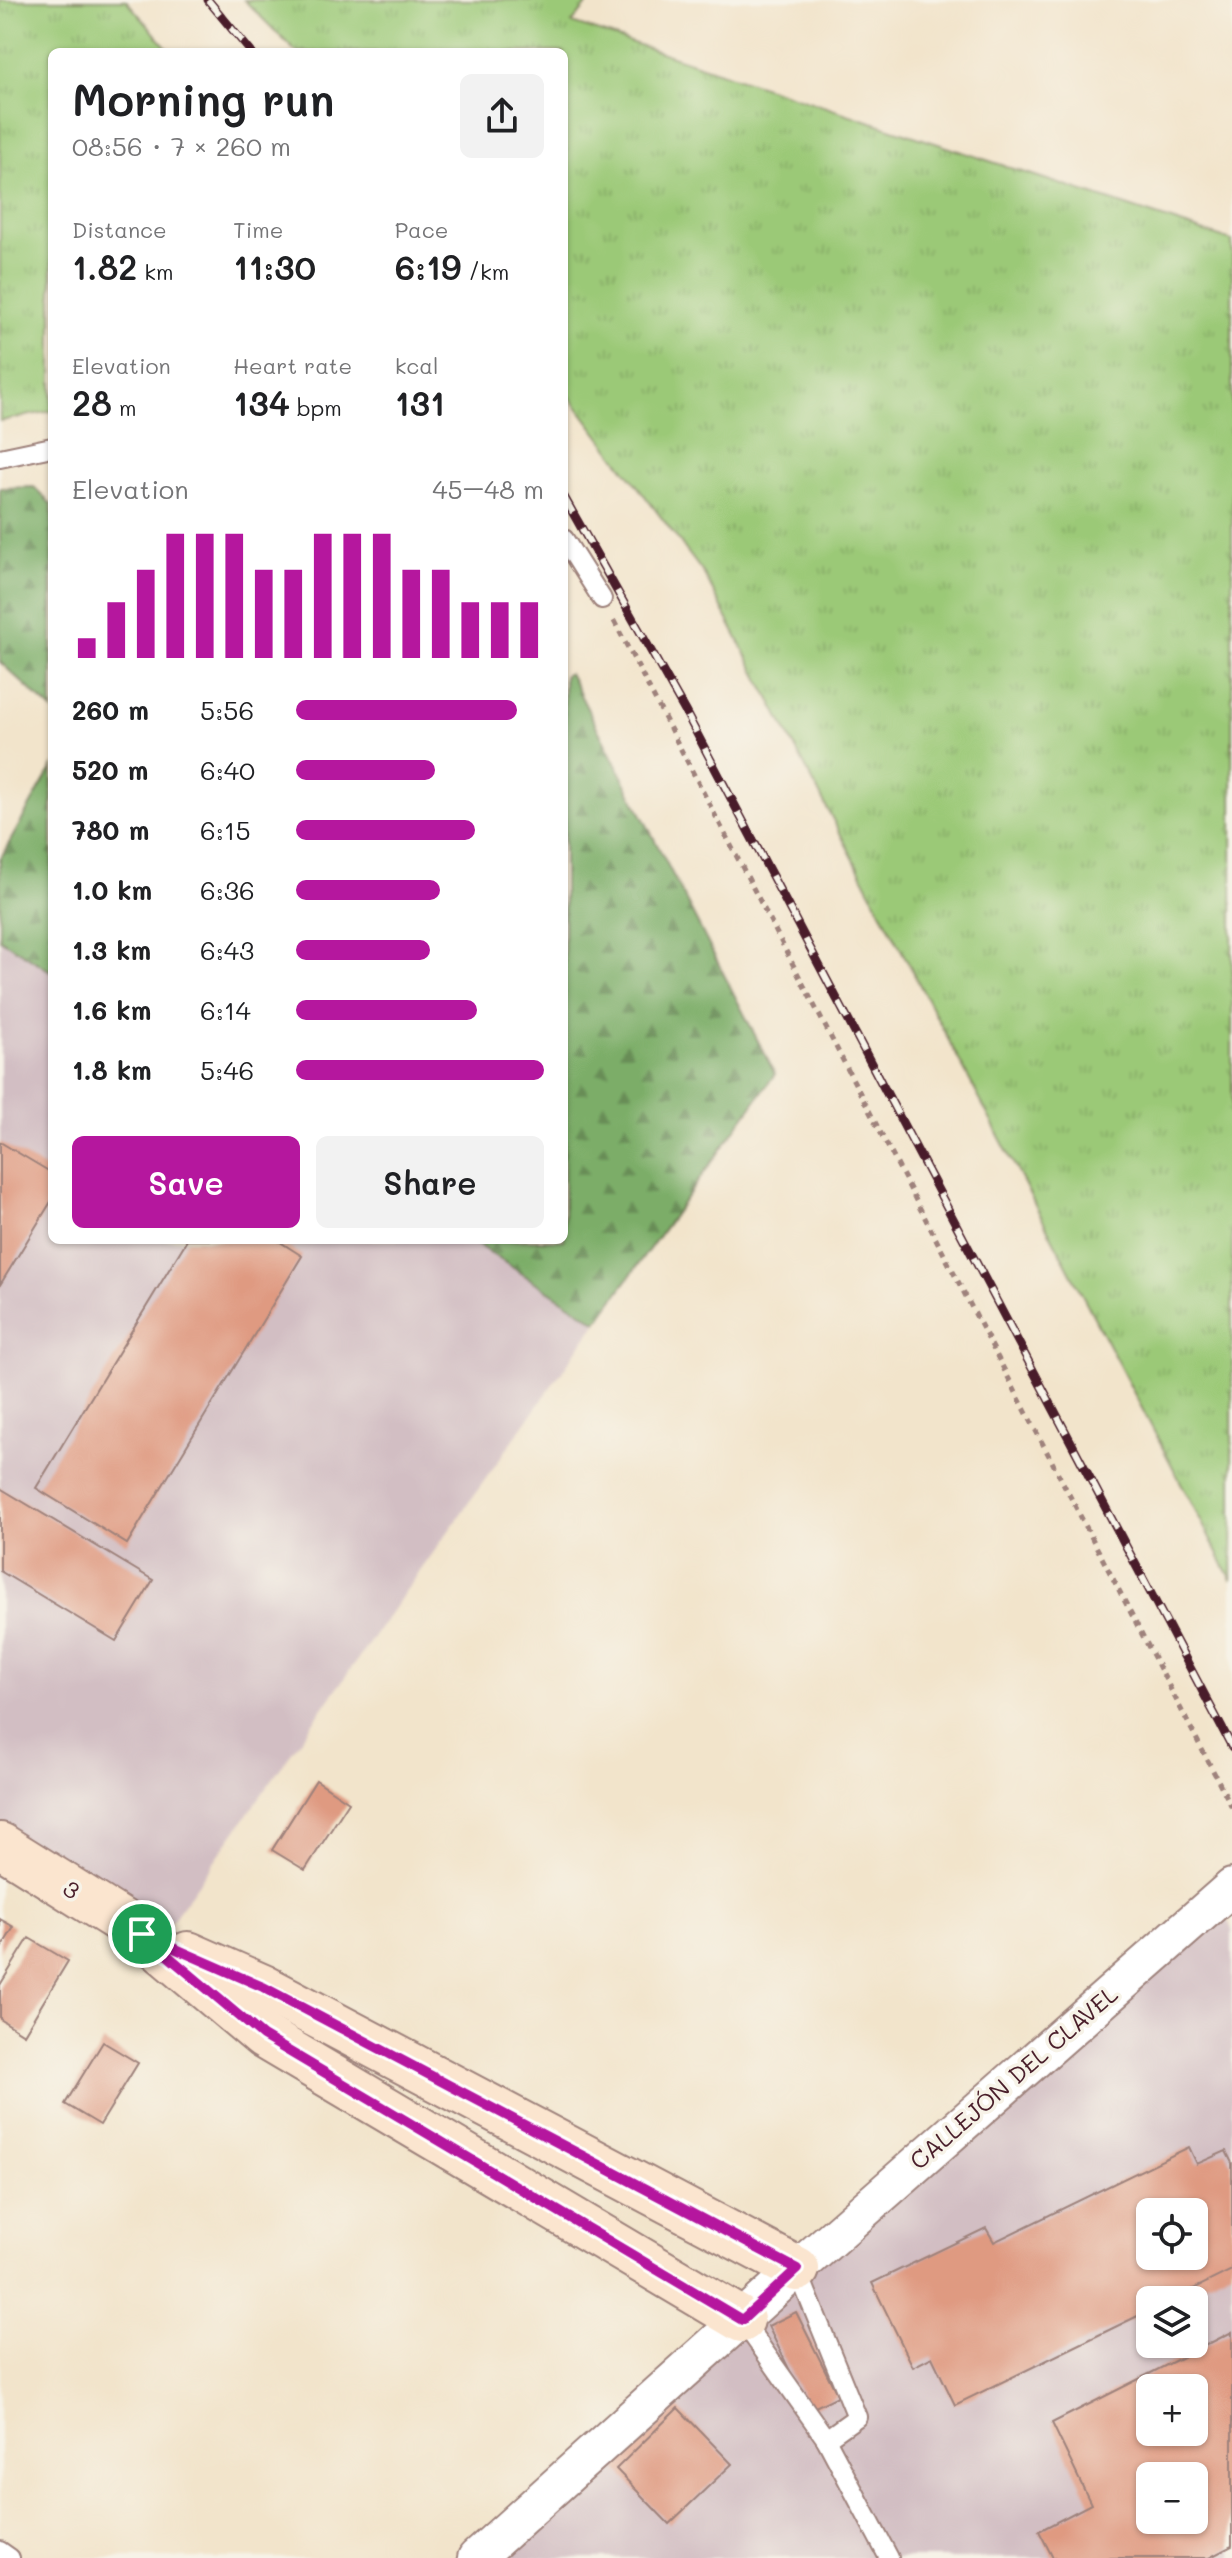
<!DOCTYPE html>
<meta charset="utf-8">
<style>
body{margin:0;font-family:Mali,sans-serif;background:#f2f2f2;color:#202124;height:100vh;display:flex;flex-direction:column;font-size:30px;white-space:nowrap}
*{box-sizing:border-box;margin:0}
p{font-size:26px;color:#757577}
.icon{flex:none;width:44px;height:44px;fill:none;stroke:currentColor;stroke-width:2;stroke-linecap:round;stroke-linejoin:round}
.map{position:relative;flex:1;overflow:hidden}
.side{position:absolute;left:48px;top:48px;width:520px;height:1196px;display:flex;flex-direction:column;background:#fff;border-radius:12px;box-shadow:0 2px 6px #0004}
.side>*{flex:none}
.fabs{position:absolute;left:1136px;top:2198px;display:grid;gap:16px}
.fabs a{display:grid;place-items:center;width:72px;height:72px;border-radius:12px;background:#fff;box-shadow:0 2px 6px #0004;font-size:40px}
.pin{position:absolute;display:grid;place-items:center;width:68px;height:68px;color:#fff;margin:-34px;border:4px solid #fff;border-radius:50%;box-shadow:0 2px 8px #0007}
.round{display:grid;place-items:center;flex:none;width:84px;height:84px;border-radius:12px;background:#f2f2f2}
.summary{display:flex;align-items:center;justify-content:space-between;height:136px;padding:0 24px}
h1{font-size:44px;font-weight:600;line-height:60px}
.figures{display:grid;grid-template-columns:repeat(3,1fr);gap:12px;height:136px;padding:8px 24px}
.figures div{display:grid;align-content:center}
.figures b{font-size:34px;font-weight:600}
.figures small{font-size:22px;font-weight:400}
.figures p{font-size:22px}
.chart{height:224px;padding:16px 24px}
.chart p{display:flex;justify-content:space-between}
.chart svg{width:100%;height:144px;margin-top:8px;stroke:#b5179e;stroke-width:6}
.cta{display:flex;gap:16px;margin-top:auto;padding:16px 24px}
.cta a{flex:1;height:92px;border-radius:12px;background:#b5179e;color:#fff;font-size:32px;font-weight:600;line-height:92px;text-align:center}
.cta a+a{background:#f2f2f2;color:#202124}
ul{padding:0 24px;list-style:none;font-size:26px}
li{display:grid;grid-template-columns:128px 96px 1fr;align-items:center;height:60px}
li i{height:20px;border-radius:10px;background:#b5179e}
.map>svg:first-child{display:block}
</style>
<div class="map">
<svg width="1232" height="2558" viewBox="0 0 1232 2558">
<defs>
<pattern id="grass-tufts" width="24" height="20" patternUnits="userSpaceOnUse" patternTransform="scale(2)"><rect width="24" height="20" fill="#9bc977"/><path d="M3 7l-1-3M5 7V3M7 7l1-3M15 17l-1-3M17 17v-4M19 17l1-3" fill="none" stroke="#87ac67"/></pattern>
<pattern id="forest-firs" width="22" height="20" patternUnits="userSpaceOnUse" patternTransform="scale(2)"><rect width="22" height="20" fill="#7cad68"/><path d="M5 1l3.5 6h-7zM16 11l3.5 6h-7z" fill="#688c56"/></pattern>
</defs>
<rect width="100%" height="100%" fill="#f7f3e8"/>
<filter id="ink" filterUnits="userSpaceOnUse"><feTurbulence type="fractalNoise" baseFrequency=".0125" numOctaves="2"/><feDisplacementMap in="SourceGraphic" scale="16" xChannelSelector="R" yChannelSelector="G"/><feConvolveMatrix kernelMatrix="1 2 1 2 8 2 1 2 1" color-interpolation-filters="sRGB"/></filter>
<filter id="wash" filterUnits="userSpaceOnUse"><feTurbulence type="fractalNoise" baseFrequency=".006" numOctaves="4" result="noise"/><feDisplacementMap in="SourceGraphic" scale="32" xChannelSelector="R" yChannelSelector="G"/><feGaussianBlur stdDeviation="1.8" result="paint"/><feColorMatrix in="noise" values="0 0 0 0 0 0 0 0 0 0 0 0 0 0 0 0 0 1.4 0 .05"/><feComposite in="paint" operator="in"/></filter>
<g filter="url(#wash)">
<rect width="100%" height="100%" fill="#f2e4cb"/>
<g fill="#d2bec3" fill-rule="evenodd">
<path d="M 0,939 L 52,972 L 52,1240 L 470,1240 L 597,1322 L 164,1932 L 0,1829 Z"/>
<path d="M 1218,1899 L 1232,1929 L 1232,2558 L 478,2558 ZM 1150,2212 L 1194,2212 L 1194,2256 L 1150,2256 ZM 1150,2300 L 1194,2300 L 1194,2344 L 1150,2344 ZM 1150,2388 L 1194,2388 L 1194,2432 L 1150,2432 ZM 1150,2476 L 1194,2476 L 1194,2520 L 1150,2520 Z"/>
</g>
<g fill="url(#grass-tufts)" stroke="#727451" stroke-width="2">
<path d="M 0,0 L 126,0 L 171,52 L 52,52 L 52,411 L 0,421 Z"/>
<path d="M 244,0 L 591,0 L 572,23 L 1232,241 L 1232,1580 L 704,574 L 564,389 L 564,52 L 296,52 Z"/>
</g>
<g fill="url(#forest-firs)" stroke="#63664a" stroke-width="2">
<path d="M 34,487 L 52,505 L 52,710 L 0,662 L 0,488 Z"/>
<path d="M 569,673 L 775,1074 L 597,1322 L 470,1240 L 564,1240 L 564,676 Z"/>
<path d="M 52,767 L 52,972 L 0,939 L 0,859 Z"/>
</g>
<g id="blocks">
<g fill="#df9a81" fill-rule="evenodd">
<path d="M 0,1142 L 52,1173 L 52,1200 L 0,1285 Z"/>
<path d="M 187,1240 L 277,1240 L 302,1256 L 127,1544 L 36,1488 Z"/>
<path d="M 0,1488 L 153,1580 L 116,1641 L 0,1571 Z"/>
<path d="M 316,1780 L 349,1802 L 305,1870 L 272,1850 Z"/>
<path d="M 0,1919 L 14,1927 L 0,1950 Z"/>
<path d="M 29,1938 L 68,1961 L 24,2034 L 0,2019 L 0,1985 Z"/>
<path d="M 103,2042 L 138,2063 L 100,2125 L 65,2104 Z"/>
<path d="M 1189,2147 L 1197,2164 L 1226,2151 L 1232,2163 L 1232,2270 L 1171,2300 L 1150,2300 L 1150,2310 L 955,2405 L 932,2357 L 913,2367 L 872,2283 L 986,2228 L 994,2242 ZM 1150,2212 L 1194,2212 L 1194,2256 L 1150,2256 Z"/>
<path d="M 796,2312 L 838,2396 L 809,2410 L 768,2326 Z"/>
<path d="M 1232,2332 L 1232,2546 L 1209,2558 L 1053,2558 L 1039,2531 L 1091,2504 L 1052,2423 ZM 1150,2388 L 1194,2388 L 1194,2432 L 1150,2432 ZM 1150,2476 L 1194,2476 L 1194,2520 L 1150,2520 Z"/>
<path d="M 678,2408 L 732,2464 L 669,2524 L 616,2469 Z"/>
</g>
</g>
</g>
<g filter="url(#ink)">
<use href="#blocks" fill-opacity="0" stroke="#9e827b" stroke-width="2"/>
<g fill="none" stroke-linecap="round" stroke-linejoin="round">
<g stroke="#9e827b" stroke-width="22">
<g id="lane">
<path d="M 0,458 L 52,447"/>
<path d="M 564,539 L 602,599"/>
<path d="M 797,2269 L 857,2417 L 826,2439"/>
<path d="M 742,2320 L 826,2439 L 889,2558"/>
<path d="M 0,2551 L 10,2558"/>
</g>
</g>
<g stroke="#9e827b" stroke-width="40">
<path id="street" d="M 476,2558 L 797,2269 L 1232,1887"/>
</g>
<g stroke="#9e827b" stroke-width="48">
<g id="secondary">
<path d="M 0,1845 L 142,1934 L 263,2036 L 742,2320"/>
<path d="M 188,1954 L 263,1987 L 797,2269"/>
</g>
</g>
<path stroke="#9e827b" stroke-width="5" stroke-dasharray="6 6" stroke-linecap="butt" d="M 614,621 L 1232,1807"/>
<use href="#lane" stroke="#fff" stroke-width="18"/>
<use href="#street" stroke="#fff" stroke-width="36"/>
<use href="#secondary" stroke="#fbe5cf" stroke-width="44"/>
<g stroke="#4a1f2b" stroke-width="9">
<g id="rail">
<path d="M 208,0 L 251,52"/>
<path d="M 564,497 L 686,713 L 1232,1747"/>
</g>
</g>
<use href="#rail" stroke="#f7f3e8" stroke-width="6" stroke-dasharray="18" stroke-linecap="butt"/>
</g>
</g>
<g fill="none" stroke-linecap="round" stroke-linejoin="round" filter="url(#ink)">
<g stroke="#fff" stroke-width="16">
<path id="route" d="M 142,1934 L 263,1987 L 797,2269 L 742,2320 L 263,2036 Z"/>
</g>
<use href="#route" stroke="#b5179e" stroke-width="10"/>
</g>
<g text-anchor="middle" stroke-width="7" stroke-linejoin="round" paint-order="stroke">
<g font-size="24" fill="#4a1f2b" stroke="#f7f3e8">
<text transform="translate(71 1890) rotate(32)" y="8">3</text>
<text transform="translate(1014 2078) rotate(-41)" y="8">CALLEJÓN DEL CLAVEL</text>
</g>
</g>
</svg>
<div class="fabs">
<a><svg class="icon" aria-label="locate" viewBox="0 0 24 24"><circle cx="12" cy="12" r="6"/><path d="M12 2v4M12 18v4M2 12h4M18 12h4"/></svg></a>
<a><svg class="icon" aria-label="layers" viewBox="0 0 24 24"><path d="M12 4l9 5-9 5-9-5zM3 14l9 5 9-5"/></svg></a>
<a>+</a>
<a>−</a>
</div>
<div class="pin" style="left:142px;top:1934px;background:#1e9e55"><svg class="icon" aria-label="arrive" viewBox="0 0 24 24"><path d="M6 21V4h12l-3 4 3 4H6"/></svg></div>
<section class="side">
<div class="summary"><div><h1>Morning run</h1><p>08:56 · 7 × 260 m</p></div><a class="round"><svg class="icon" aria-label="share" viewBox="0 0 24 24"><path d="M12 15V3M7 8l5-5 5 5M5 13v7h14v-7"/></svg></a></div>
<div class="figures">
<div><p>Distance</p><b>1.82<small> km</small></b></div>
<div><p>Time</p><b>11:30</b></div>
<div><p>Pace</p><b>6:19<small> /km</small></b></div>
</div>
<div class="figures">
<div><p>Elevation</p><b>28<small> m</small></b></div>
<div><p>Heart rate</p><b>134<small> bpm</small></b></div>
<div><p>kcal</p><b>131</b></div>
</div>
<div class="chart"><p><span>Elevation</span>45–48 m</p>
<svg viewBox="0 0 160 44" preserveAspectRatio="none"><path d="M5 44V38M15 44V27M25 44V17M35 44V6M45 44V6M55 44V6M65 44V17M75 44V17M85 44V6M95 44V6M105 44V6M115 44V17M125 44V17M135 44V27M145 44V27M155 44V27"/></svg>
</div>
<ul>
<li><b>260 m</b>5:56<i style="width:89%"></i></li>
<li><b>520 m</b>6:40<i style="width:56%"></i></li>
<li><b>780 m</b>6:15<i style="width:72%"></i></li>
<li><b>1.0 km</b>6:36<i style="width:58%"></i></li>
<li><b>1.3 km</b>6:43<i style="width:54%"></i></li>
<li><b>1.6 km</b>6:14<i style="width:73%"></i></li>
<li><b>1.8 km</b>5:46<i style="width:100%"></i></li>
</ul>
<div class="cta"><a>Save</a><a>Share</a></div>
</section>
</div>
